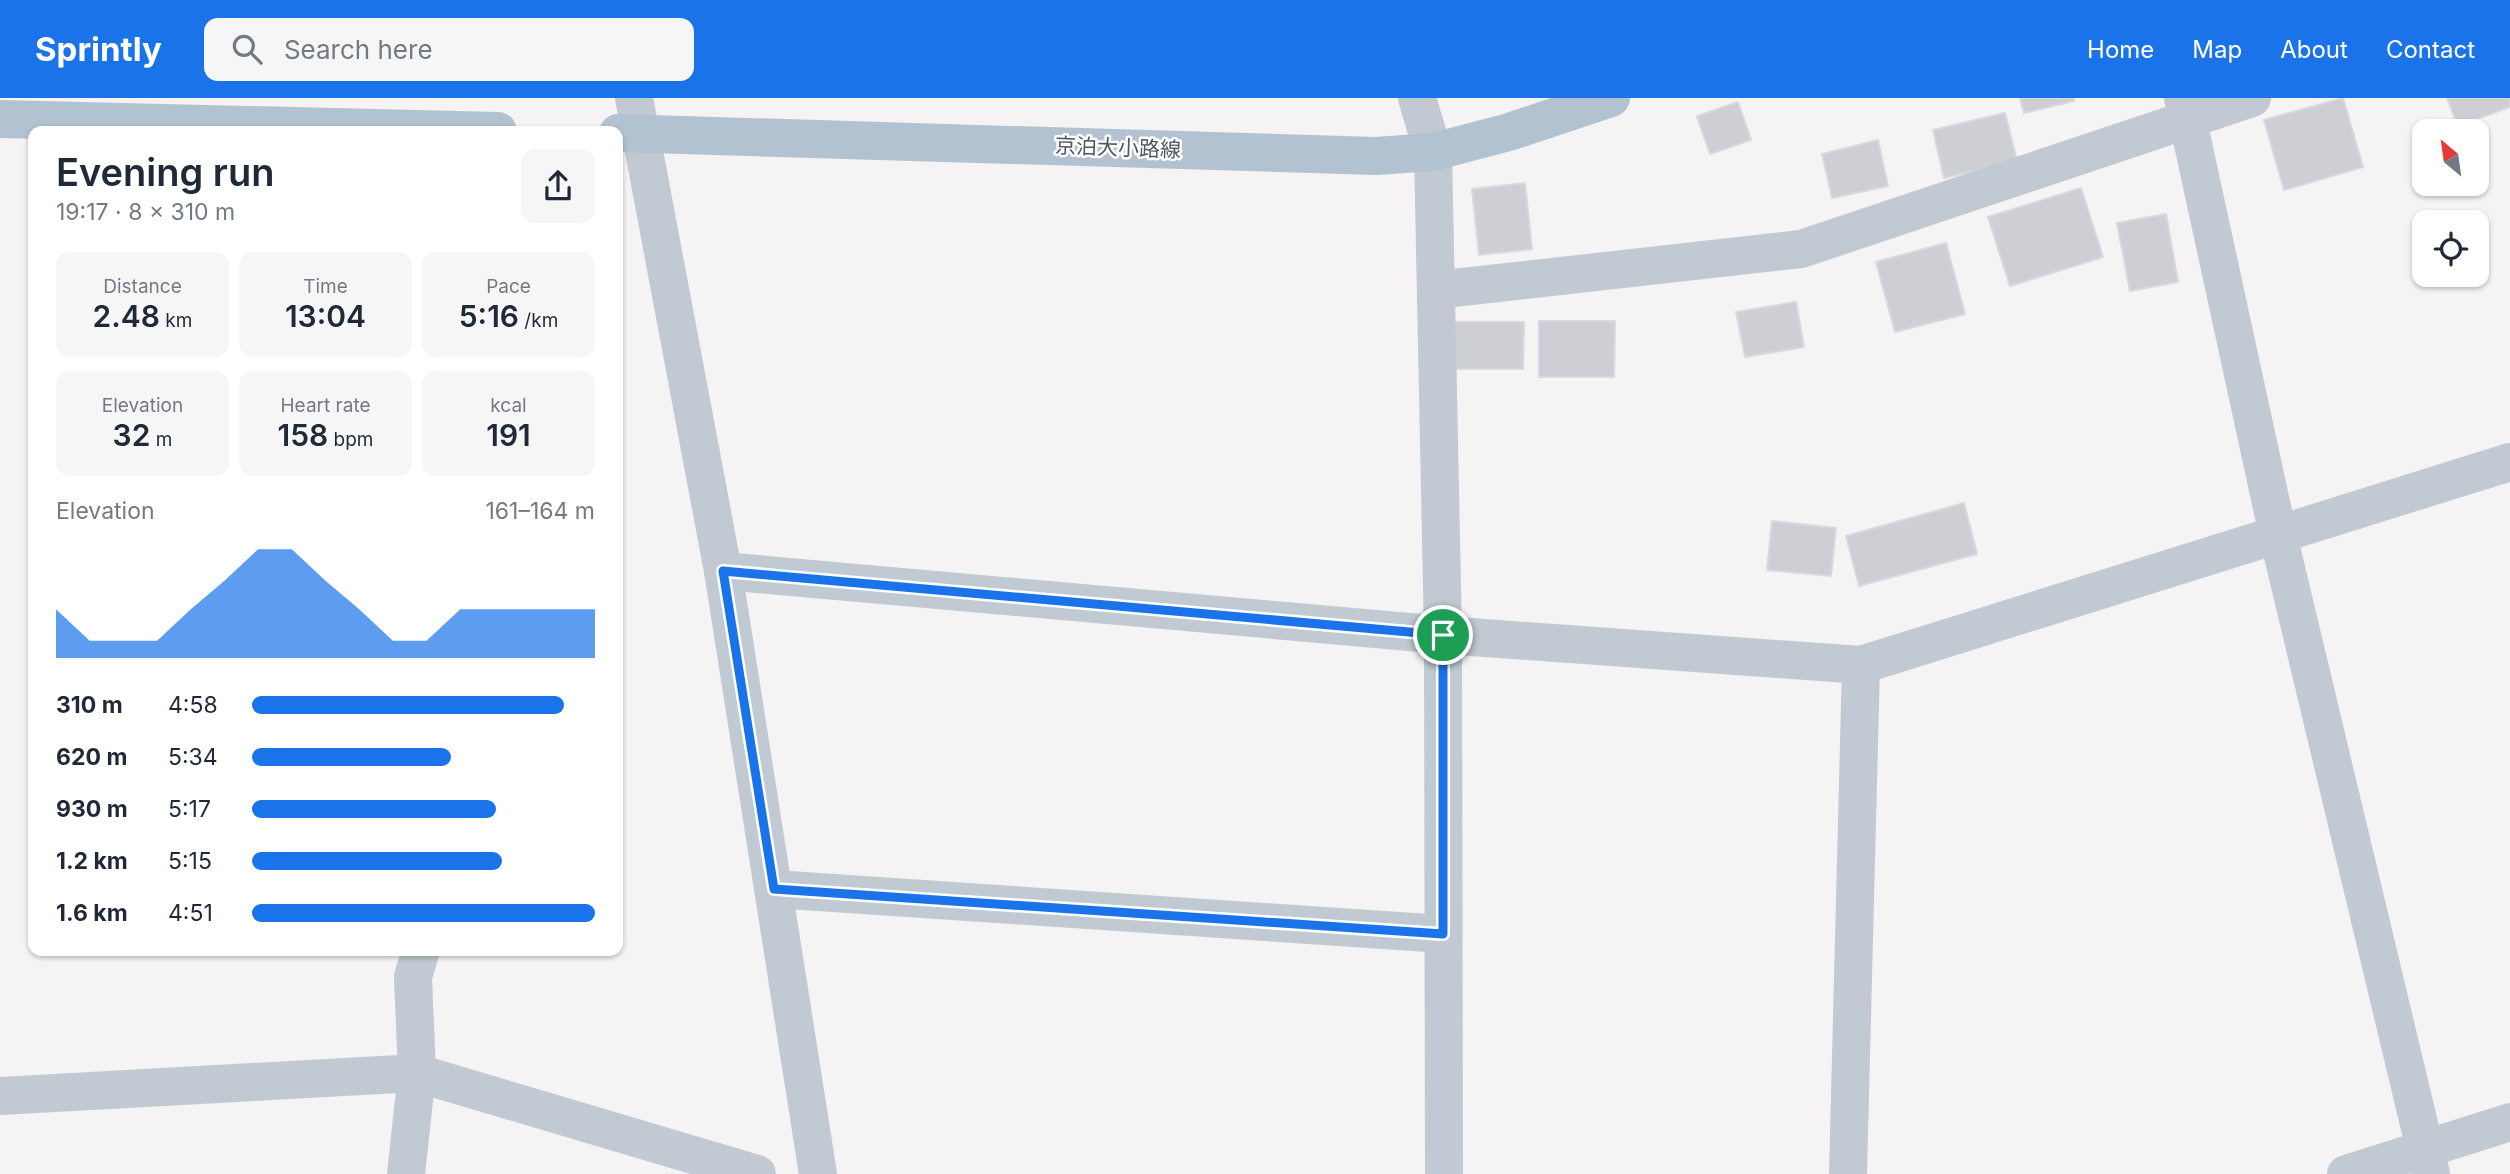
<!DOCTYPE html>
<meta charset="utf-8">
<style>
body{margin:0;font-family:Inter,"Noto Sans JP",sans-serif;background:#f6f6f7;color:#1f2937;height:100vh;display:flex;flex-direction:column;font-size:26px;white-space:nowrap}
*{box-sizing:border-box;margin:0}
p{font-size:23px;color:#747a83}
.icon{flex:none;width:38px;height:38px;fill:none;stroke:currentColor;stroke-width:2;stroke-linecap:round;stroke-linejoin:round}
.map{position:relative;flex:1;overflow:hidden}
.sheet{position:absolute;left:28px;top:28px;width:595px;height:830px;display:flex;flex-direction:column;background:#fff;border-radius:14px;box-shadow:0 2px 5px #0004}
.sheet>*{flex:none}
.needle{width:46px;rotate:331deg}
.fabs{position:absolute;left:2412px;top:21px;display:grid;gap:14px}
.fabs a{display:grid;place-items:center;width:77px;height:77px;border-radius:14px;background:#fff;box-shadow:0 2px 5px #0004;font-size:35px}
.pin{position:absolute;display:grid;place-items:center;width:60px;height:60px;color:#fff;margin:-30px;border:4px solid #fff;border-radius:50%;box-shadow:0 2px 7px #0007}
.round{display:grid;place-items:center;flex:none;width:74px;height:74px;border-radius:14px;background:#f6f6f7}
.headline{display:flex;align-items:center;justify-content:space-between;height:119px;padding:0 28px}
h1{font-size:38px;font-weight:600;line-height:52px}
.metrics{display:grid;grid-template-columns:repeat(3,1fr);gap:10px;height:119px;padding:7px 28px}
.metrics div{display:grid;align-content:center;border-radius:14px;background:#f6f6f7;text-align:center}
.metrics b{font-size:30px;font-weight:600}
.metrics small{font-size:19px;font-weight:400}
.metrics p{font-size:19px}
.chart{height:196px;padding:14px 28px}
.chart p{display:flex;justify-content:space-between}
.chart svg{width:100%;height:126px;margin-top:7px;fill:#1a73e8;opacity:.7}
ul{padding:0 28px;list-style:none;font-size:23px}
li{display:grid;grid-template-columns:112px 84px 1fr;align-items:center;height:52px}
li i{height:18px;border-radius:9px;background:#1a73e8}
header{display:flex;align-items:center;gap:42px;box-sizing:border-box;height:98px;padding:0 35px;background:#1a73e8;color:#fff}
header strong{font-size:33px}
nav{display:flex;gap:38px;margin-inline-start:auto;font-size:24px}
.search{width:490px;height:63px;background:#f6f6f7;display:flex;align-items:center;gap:18px;box-sizing:border-box;padding:0 24px;border-radius:14px;color:#747a83;font-size:26px}
.map>svg:first-child{display:block}
</style>
<header>
<strong>Sprintly</strong>
<div class="search"><svg class="icon" aria-label="search" viewBox="0 0 24 24"><circle cx="10" cy="10" r="6"/><path d="M15 15l6 6"/></svg>Search here</div>
<nav><a>Home</a><a>Map</a><a>About</a><a>Contact</a></nav>
</header>
<div class="map">
<svg width="2510" height="1076" viewBox="0 0 2510 1076">
<rect width="100%" height="100%" fill="#f5f3f3"/>
<g fill="#cdcfd5" stroke="#d7d9de" stroke-width="2">
<path d="M 2020,0 L 2073,0 L 2074,3 L 2024,15 Z"/>
<path d="M 2343,0 L 2363,69 L 2284,92 L 2264,22 Z"/>
<path d="M 2447,0 L 2510,0 L 2510,9 L 2458,28 Z"/>
<path d="M 1738,4 L 1751,42 L 1710,56 L 1697,18 Z"/>
<path d="M 2005,15 L 2017,63 L 1944,80 L 1933,32 Z"/>
<path d="M 1878,42 L 1888,88 L 1832,100 L 1822,56 Z"/>
<path d="M 1525,85 L 1532,151 L 1479,157 L 1472,91 Z"/>
<path d="M 2081,90 L 2103,159 L 2010,188 L 1988,119 Z"/>
<path d="M 2166,116 L 2178,184 L 2130,193 L 2117,125 Z"/>
<path d="M 1946,145 L 1965,216 L 1895,234 L 1876,164 Z"/>
<path d="M 1796,204 L 1804,249 L 1745,259 L 1736,214 Z"/>
<path d="M 1539,223 L 1615,223 L 1614,279 L 1539,279 Z"/>
<path d="M 1452,224 L 1524,224 L 1523,271 L 1452,271 Z"/>
<path d="M 1964,405 L 1977,456 L 1859,488 L 1846,438 Z"/>
<path d="M 1772,423 L 1836,430 L 1831,478 L 1767,472 Z"/>
</g>
<g fill="none" stroke-linecap="round" stroke-linejoin="round">
<g stroke="#c1cad2" stroke-width="38">
<path d="M 634,0 L 723,473 L 818,1076"/>
<path d="M 1417,0 L 1433,54 L 1443,537 L 1444,1076"/>
<path d="M 2183,0 L 2278,437 L 2431,1076"/>
<path d="M 1436,192 L 1801,151 L 2252,0"/>
<path d="M 723,473 L 1443,537 L 1861,567 L 2510,364"/>
<path d="M 774,791 L 1443,836"/>
<path d="M 0,998 L 417,975 L 757,1076"/>
<path d="M 406,1076 L 417,975 L 413,879 L 421,852"/>
<path d="M 1848,1076 L 1861,567"/>
<path d="M 2346,1076 L 2510,1024"/>
</g>
<g stroke="#b3c2d1" stroke-width="38">
<path d="M 0,21 L 498,33"/>
<path d="M 618,35 L 1376,58 L 1433,54 L 1509,34 L 1611,0"/>
</g>
</g>
<g fill="none" stroke-linecap="round" stroke-linejoin="round">
<g stroke="#fff" stroke-width="14">
<path id="route" d="M 723,473 L 1443,537 L 1443,836 L 774,791 Z"/>
</g>
<use href="#route" stroke="#1a73e8" stroke-width="9"/>
</g>
<g text-anchor="middle" stroke-width="5" stroke-linejoin="round" paint-order="stroke">
<g font-size="21" fill="#4a5661" stroke="#fff">
<text transform="translate(1118 50) rotate(2)" y="7">京泊大小路線</text>
</g>
</g>
</svg>
<div class="fabs">
<a><svg class="needle" viewBox="-14 -14 28 28"><path d="M0-13l5 13h-10z" fill="#e53935"/><path d="M0 13l5-13h-10z" fill="#747a83"/></svg></a>
<a><svg class="icon" aria-label="locate" viewBox="0 0 24 24"><circle cx="12" cy="12" r="6"/><path d="M12 2v4M12 18v4M2 12h4M18 12h4"/></svg></a>
</div>
<div class="pin" style="left:1443px;top:537px;background:#1e9e55"><svg class="icon" aria-label="arrive" viewBox="0 0 24 24"><path d="M6 21V4h12l-3 4 3 4H6"/></svg></div>
<section class="sheet">
<div class="headline"><div><h1>Evening run</h1><p>19:17 · 8 × 310 m</p></div><a class="round"><svg class="icon" aria-label="share" viewBox="0 0 24 24"><path d="M12 15V3M7 8l5-5 5 5M5 13v7h14v-7"/></svg></a></div>
<div class="metrics">
<div><p>Distance</p><b>2.48<small> km</small></b></div>
<div><p>Time</p><b>13:04</b></div>
<div><p>Pace</p><b>5:16<small> /km</small></b></div>
</div>
<div class="metrics">
<div><p>Elevation</p><b>32<small> m</small></b></div>
<div><p>Heart rate</p><b>158<small> bpm</small></b></div>
<div><p>kcal</p><b>191</b></div>
</div>
<div class="chart"><p><span>Elevation</span>161–164 m</p>
<svg viewBox="0 0 160 44" preserveAspectRatio="none"><path d="M0 44V27L10 38L20 38L30 38L40 27L50 17L60 6L70 6L80 17L90 27L100 38L110 38L120 27L130 27L140 27L150 27L160 27V44z"/></svg>
</div>
<ul>
<li><b>310 m</b>4:58<i style="width:91%"></i></li>
<li><b>620 m</b>5:34<i style="width:58%"></i></li>
<li><b>930 m</b>5:17<i style="width:71%"></i></li>
<li><b>1.2 km</b>5:15<i style="width:73%"></i></li>
<li><b>1.6 km</b>4:51<i style="width:100%"></i></li>
</ul>
</section>
</div>
